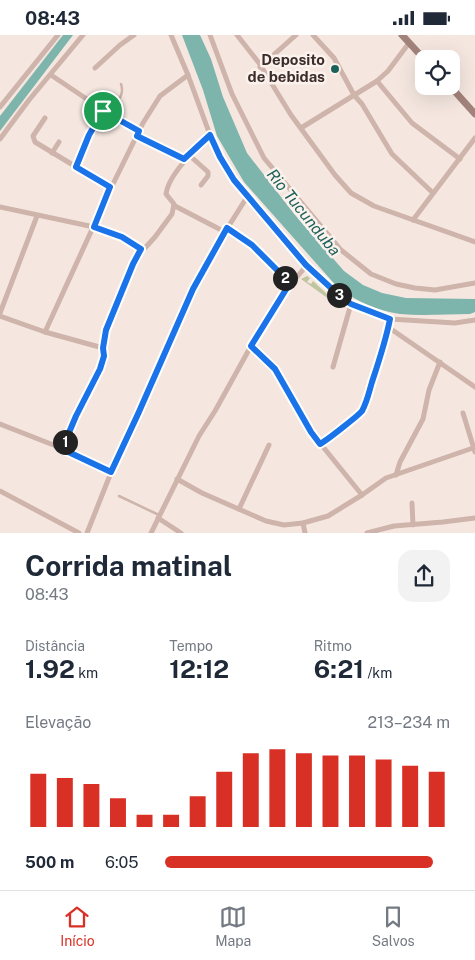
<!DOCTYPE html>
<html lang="pt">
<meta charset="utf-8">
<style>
body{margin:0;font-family:"Public Sans",sans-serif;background:#f2f2f3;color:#1f2937;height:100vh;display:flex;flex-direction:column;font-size:19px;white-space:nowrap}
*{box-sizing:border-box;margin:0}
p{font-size:16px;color:#747a83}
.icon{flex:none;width:28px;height:28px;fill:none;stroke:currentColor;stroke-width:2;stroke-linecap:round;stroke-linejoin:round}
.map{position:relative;height:498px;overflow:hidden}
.side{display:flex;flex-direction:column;background:#fff;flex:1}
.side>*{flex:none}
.controls{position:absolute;left:415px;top:15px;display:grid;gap:10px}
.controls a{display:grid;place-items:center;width:45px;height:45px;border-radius:10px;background:#fff;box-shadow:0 5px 20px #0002;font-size:25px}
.pin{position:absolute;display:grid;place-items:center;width:42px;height:42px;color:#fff;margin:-21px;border:2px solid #fff;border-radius:50%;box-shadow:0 1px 5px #0007}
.km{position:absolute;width:25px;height:25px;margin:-12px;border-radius:50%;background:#222;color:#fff;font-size:14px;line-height:25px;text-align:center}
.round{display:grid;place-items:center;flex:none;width:52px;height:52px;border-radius:15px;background:#f2f2f3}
.overview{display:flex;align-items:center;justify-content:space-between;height:85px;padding:0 25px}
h1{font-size:28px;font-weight:700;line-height:38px}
.figures{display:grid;grid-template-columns:repeat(3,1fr);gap:8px;height:85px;padding:5px 25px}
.figures div{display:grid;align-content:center}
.figures b{font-size:25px;font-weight:700}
.figures small{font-size:14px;font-weight:400}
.figures p{font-size:14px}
.chart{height:140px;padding:10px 25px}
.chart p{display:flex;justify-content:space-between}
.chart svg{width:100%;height:90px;margin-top:5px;stroke:#d93025;stroke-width:6}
ul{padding:0 25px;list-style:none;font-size:16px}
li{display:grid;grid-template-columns:80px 60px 1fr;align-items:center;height:38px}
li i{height:12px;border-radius:6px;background:#d93025}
.status{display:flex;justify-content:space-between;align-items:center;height:35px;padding:0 25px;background:#fff;direction:ltr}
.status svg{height:14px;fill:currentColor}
.dock{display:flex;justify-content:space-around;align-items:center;height:70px;border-top:1px solid #e0e1e3;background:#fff;font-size:14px;color:#747a83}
.dock a{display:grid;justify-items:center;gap:2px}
.dock .current{color:#d93025}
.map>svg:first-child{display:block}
</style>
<div class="status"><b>08:43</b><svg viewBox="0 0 49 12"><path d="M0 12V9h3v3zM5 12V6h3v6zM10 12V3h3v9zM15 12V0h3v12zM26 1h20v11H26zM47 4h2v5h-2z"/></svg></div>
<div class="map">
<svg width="475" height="498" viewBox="0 0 475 498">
<rect width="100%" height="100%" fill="#f5e7e0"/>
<path fill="#bfc59e" d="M 307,241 L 310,243 L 307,247 L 311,249 L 313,246 L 329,261 L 345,271 L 345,273 L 333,267 L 301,244 Z"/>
<g fill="#7db4ac">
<path d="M 63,0 L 73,0 L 0,96 L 0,81 Z"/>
<path d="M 182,0 L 200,0 L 211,24 L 223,62 L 247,118 L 295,180 L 344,236 L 363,250 L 382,258 L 406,263 L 475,264 L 475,277 L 470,279 C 447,279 423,281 400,279 C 378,276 357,266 339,254 L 244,147 L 217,101 L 203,55 Z"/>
</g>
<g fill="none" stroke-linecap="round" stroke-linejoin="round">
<g stroke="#ceb4aa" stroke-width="2.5">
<path d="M 107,76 L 110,76 C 117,67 125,60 121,49"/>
<path d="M 119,461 L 159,480"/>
</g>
<g stroke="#ceb4aa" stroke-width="5">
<path d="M 171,0 L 188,40 L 210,100 L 220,122 L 234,145 L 307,230 L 343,264 L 351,269 L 390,284 L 388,292 L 475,352"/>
<path d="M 210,0 L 232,59 L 264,123 L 341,215 L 371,239 L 396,249 L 415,253 L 435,255 L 475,248"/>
<path d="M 237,0 L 259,28 L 291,80 L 335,140 L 351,158 L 374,171 L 475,207"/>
<path d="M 313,0 L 334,23 L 354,60 L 362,69 L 392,119 L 433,158"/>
<path d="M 260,32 L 296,0"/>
<path d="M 95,33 L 120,10 L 134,0"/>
<path d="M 51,40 L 103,75 L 139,96"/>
<path d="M 377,46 L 412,88 L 460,124"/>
<path d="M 0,72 L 58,0"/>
<path d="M 45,83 L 33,101 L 35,107 L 111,153"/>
<path d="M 301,93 L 377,46 L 388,36 L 409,8"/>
<path d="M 137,101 L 185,124"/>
<path d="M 0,104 L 29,65 L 83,0"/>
<path d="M 52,118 L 59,107"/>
<path d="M 189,120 L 208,137 L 208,141 L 201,150"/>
<path d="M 76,132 L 89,100 L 103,75"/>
<path d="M 175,171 L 225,197"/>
<path d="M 0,172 L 94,192 L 122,202 L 141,215"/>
<path d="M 413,185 L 475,103"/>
<path d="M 227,193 L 252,210 L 290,248"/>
<path d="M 0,278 L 37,181"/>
<path d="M 0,281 L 45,297 L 103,313"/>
<path d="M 390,284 L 455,288 L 475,285"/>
<path d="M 45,297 L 111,153 L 143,88 L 160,61 L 188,40"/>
<path d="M 251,311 L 275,334 L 311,397 L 362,460"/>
<path d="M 333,332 L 351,269"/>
<path d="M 463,378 L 475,417"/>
<path d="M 0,389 L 56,411 L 111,437"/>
<path d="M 321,409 L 327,406 L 347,387 L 360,379 L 366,367 L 388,292"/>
<path d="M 62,414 L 76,381 L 100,334 L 104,321 L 103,313 L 106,295 L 133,229 L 141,215 L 145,213 L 155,202 L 172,179 L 174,169 L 166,159 C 168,140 196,113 210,100"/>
<path d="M 396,440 L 400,427 L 423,384 L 429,355 L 440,327"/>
<path d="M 177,444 L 202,458 L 266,486 L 284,490 L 303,488 L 328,481 L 362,460 L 386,443 L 473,413"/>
<path d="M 0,456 L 79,498"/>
<path d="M 412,468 L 413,490"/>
<path d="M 239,474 L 269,410"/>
<path d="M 158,483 L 181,498"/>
<path d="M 303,488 L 305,498"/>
<path d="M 87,498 L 120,415 L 138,379 L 193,254 L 213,216 L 247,162"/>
<path d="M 151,498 L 199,401 L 215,376 L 251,311 L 286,255 L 307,230"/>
<path d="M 367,498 L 394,491 L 443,487 L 475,483"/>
</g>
<g stroke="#a2837b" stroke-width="7">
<path d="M 402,0 L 424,24"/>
<path d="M 450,51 L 475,79"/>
</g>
</g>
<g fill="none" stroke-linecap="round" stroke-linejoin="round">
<g stroke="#fff" stroke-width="10">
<path id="route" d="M 103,76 L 139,96 L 137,101 L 184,124 L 210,100 L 220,122 L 234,145 L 306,230 L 343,264 L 351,269 L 390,284 C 386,305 379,326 372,347 C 369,357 367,367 362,376 C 359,380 326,406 320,409 L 311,397 L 275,334 L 251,311 L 290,248 L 252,210 L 227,193 L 193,254 L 138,379 L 111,437 L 62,414 L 76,381 L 100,334 L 104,321 L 103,313 L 106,295 L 133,229 L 141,214 L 122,202 L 94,192 L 110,152 L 76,132 L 89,100 Z"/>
</g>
<use href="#route" stroke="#1a73e8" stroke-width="6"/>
</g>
<circle fill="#1c6159" stroke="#fcf2ed" stroke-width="2" cx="335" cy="34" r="5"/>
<g text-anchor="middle" stroke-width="5" stroke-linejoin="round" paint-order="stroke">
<g font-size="15" font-weight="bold" fill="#3c2d2a" stroke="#fcf2ed" text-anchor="end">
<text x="325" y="30">Deposito<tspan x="325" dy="17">de bebidas</tspan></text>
</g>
<g font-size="16" font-style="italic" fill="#1c6159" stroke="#fcf2ed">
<text transform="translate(304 177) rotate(51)" y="6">Rio Tucunduba</text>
</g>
</g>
</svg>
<div class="controls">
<a><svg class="icon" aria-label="locate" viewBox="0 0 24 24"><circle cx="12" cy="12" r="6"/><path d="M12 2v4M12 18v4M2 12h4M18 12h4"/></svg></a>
</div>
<div class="pin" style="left:103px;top:76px;background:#1e9e55"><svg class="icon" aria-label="arrive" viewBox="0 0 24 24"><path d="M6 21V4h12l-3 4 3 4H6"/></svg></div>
<b class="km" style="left:65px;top:407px">1</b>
<b class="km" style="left:285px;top:243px">2</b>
<b class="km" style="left:339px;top:260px">3</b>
</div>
<section class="side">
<div class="overview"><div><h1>Corrida matinal</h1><p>08:43</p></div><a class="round"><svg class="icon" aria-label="share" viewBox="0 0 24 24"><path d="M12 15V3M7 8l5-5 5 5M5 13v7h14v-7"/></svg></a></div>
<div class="figures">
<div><p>Distância</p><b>1.92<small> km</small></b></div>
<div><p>Tempo</p><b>12:12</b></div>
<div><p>Ritmo</p><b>6:21<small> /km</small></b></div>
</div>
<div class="chart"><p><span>Elevação</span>213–234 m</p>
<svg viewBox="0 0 160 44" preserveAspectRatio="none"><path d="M5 44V18M15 44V20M25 44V23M35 44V30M45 44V38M55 44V38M65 44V29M75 44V17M85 44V8M95 44V6M105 44V8M115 44V9M125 44V9M135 44V11M145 44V14M155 44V17"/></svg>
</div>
<ul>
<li><b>500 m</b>6:05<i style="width:94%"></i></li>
</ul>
</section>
<nav class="dock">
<a class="current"><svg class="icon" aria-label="home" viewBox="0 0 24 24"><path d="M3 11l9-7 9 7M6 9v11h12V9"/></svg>Início</a>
<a><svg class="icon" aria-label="map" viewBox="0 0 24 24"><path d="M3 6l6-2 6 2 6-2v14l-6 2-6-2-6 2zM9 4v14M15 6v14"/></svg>Mapa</a>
<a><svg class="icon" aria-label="saved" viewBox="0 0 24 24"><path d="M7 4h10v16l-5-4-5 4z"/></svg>Salvos</a>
</nav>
